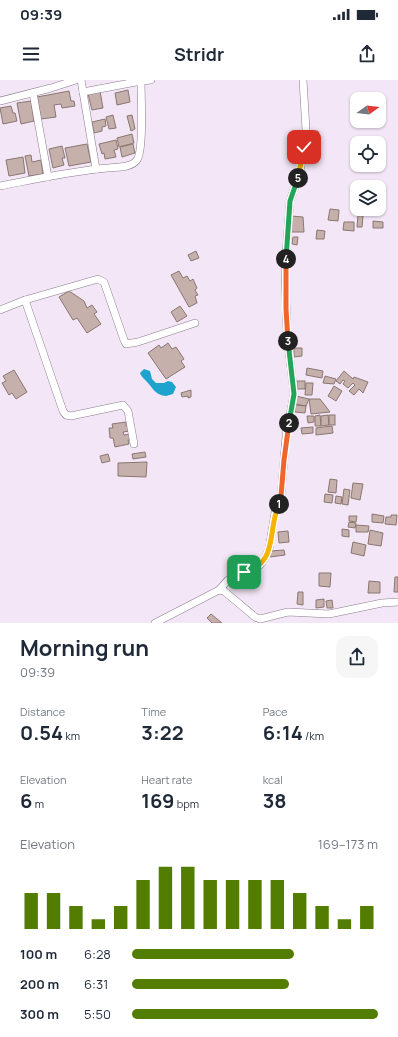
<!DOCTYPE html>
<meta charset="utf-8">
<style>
body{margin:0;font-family:Manrope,sans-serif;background:#f6f6f7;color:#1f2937;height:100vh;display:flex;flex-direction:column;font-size:15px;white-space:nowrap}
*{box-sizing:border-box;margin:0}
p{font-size:13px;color:#747a83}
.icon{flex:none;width:22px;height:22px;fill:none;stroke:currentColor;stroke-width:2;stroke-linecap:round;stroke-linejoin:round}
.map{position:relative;height:543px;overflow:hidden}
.drawer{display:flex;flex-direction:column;background:#fff;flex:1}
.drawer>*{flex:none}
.needle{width:26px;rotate:76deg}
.tools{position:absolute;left:350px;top:12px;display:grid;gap:8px}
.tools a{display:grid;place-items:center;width:36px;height:36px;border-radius:8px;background:#fff;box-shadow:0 1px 3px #0004;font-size:20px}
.pin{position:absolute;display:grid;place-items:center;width:34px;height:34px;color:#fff;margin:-17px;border-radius:8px;box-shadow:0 2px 6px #0006}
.km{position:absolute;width:20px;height:20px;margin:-10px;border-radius:50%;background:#222;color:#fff;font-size:11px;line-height:20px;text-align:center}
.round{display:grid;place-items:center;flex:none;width:42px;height:42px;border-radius:12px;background:#f6f6f7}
.overview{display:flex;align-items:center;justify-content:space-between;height:68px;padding:0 20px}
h1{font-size:22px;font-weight:700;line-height:30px}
.figures{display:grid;grid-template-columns:repeat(3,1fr);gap:6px;height:68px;padding:4px 20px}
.figures div{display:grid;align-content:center}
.figures b{font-size:20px;font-weight:700}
.figures small{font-size:11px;font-weight:400}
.figures p{font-size:11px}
.chart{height:112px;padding:8px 20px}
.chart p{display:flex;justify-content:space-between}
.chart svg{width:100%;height:72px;margin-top:4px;stroke:#527d01;stroke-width:6}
ul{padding:0 20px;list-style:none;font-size:13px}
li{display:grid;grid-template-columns:64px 48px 1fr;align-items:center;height:30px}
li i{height:10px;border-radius:5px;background:#527d01}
.status{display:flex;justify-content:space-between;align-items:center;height:28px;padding:0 20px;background:#fff;direction:ltr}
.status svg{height:11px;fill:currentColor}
header{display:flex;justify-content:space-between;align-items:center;height:52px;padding:0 20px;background:#fff;font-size:18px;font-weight:700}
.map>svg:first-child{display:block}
</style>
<div class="status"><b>09:39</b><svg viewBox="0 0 49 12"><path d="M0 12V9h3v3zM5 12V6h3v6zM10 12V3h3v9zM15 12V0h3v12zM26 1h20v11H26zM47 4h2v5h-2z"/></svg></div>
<header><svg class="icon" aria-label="menu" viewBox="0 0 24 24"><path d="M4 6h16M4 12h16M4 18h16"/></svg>Stridr<svg class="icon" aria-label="share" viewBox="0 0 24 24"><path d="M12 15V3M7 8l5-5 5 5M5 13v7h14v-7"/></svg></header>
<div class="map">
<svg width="398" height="543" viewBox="0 0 398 543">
<rect width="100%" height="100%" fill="#f3e6f6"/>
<path fill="#1da3cd" d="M 144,289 L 150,291 L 152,299 L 156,303 L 164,303 L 168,301 L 172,302 L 176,307 L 173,314 L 166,316 C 156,315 154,310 148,303 C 145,299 142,298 140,293 Z"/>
<g fill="#c6b0ab" stroke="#8a7671">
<path d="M 128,10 L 130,22 L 117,25 L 115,13 Z"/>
<path d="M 69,11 L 71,21 L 74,21 L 75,26 L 62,28 L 61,24 L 54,25 L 56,37 L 41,39 L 37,17 Z"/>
<path d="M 100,11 L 103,28 L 92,30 L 88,14 Z"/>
<path d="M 31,21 L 34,41 L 21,44 L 17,23 Z"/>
<path d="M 11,26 L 13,33 L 15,33 L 17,41 L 3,44 L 0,28 Z"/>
<path d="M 113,35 L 116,48 L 109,49 L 106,37 Z"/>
<path d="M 132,35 L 135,49 L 131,51 L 127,36 Z"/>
<path d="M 105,39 L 106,46 L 102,47 L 102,51 L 94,53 L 92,42 Z"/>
<path d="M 318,51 L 317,58 L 309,59 L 309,52 Z"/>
<path d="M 132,54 L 134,63 L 119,67 L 117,58 Z"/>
<path d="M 116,60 L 118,69 L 114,70 L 116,77 L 105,79 L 104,73 L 102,74 L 99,64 Z"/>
<path d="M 87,64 L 91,82 L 69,86 L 65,68 Z"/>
<path d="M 133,64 L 135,73 L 122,77 L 120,67 Z"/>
<path d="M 62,66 L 65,78 L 62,78 L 64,85 L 53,88 L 49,69 Z"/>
<path d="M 31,75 L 32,82 L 41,80 L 43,94 L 29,96 L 25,76 Z"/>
<path d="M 23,77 L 25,93 L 9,96 L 6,80 Z"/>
<path d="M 330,129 L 339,130 L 338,141 L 328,140 Z"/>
<path d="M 358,135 L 363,136 L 362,147 L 357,147 Z"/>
<path d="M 291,136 L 303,137 L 304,152 L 290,152 Z"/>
<path d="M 373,141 L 383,142 L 383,148 L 373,148 Z"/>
<path d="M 344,142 L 354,142 L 354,151 L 343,150 Z"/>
<path d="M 317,150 L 325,151 L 324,159 L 316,159 Z"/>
<path d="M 293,157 L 298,157 L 297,165 L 292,164 Z"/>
<path d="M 196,171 L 199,178 L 191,181 L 188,175 Z"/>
<path d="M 179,191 L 183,198 L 187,196 L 190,201 L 193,199 L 197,208 L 195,210 L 198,215 L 195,216 L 197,223 L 189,227 L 171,195 Z"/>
<path d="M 69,211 L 84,221 L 87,228 L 92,225 L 97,232 L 94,234 L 101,244 L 87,253 L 77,238 L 73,240 L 59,217 Z"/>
<path d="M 180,226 L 187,236 L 177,242 L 171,232 Z"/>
<path d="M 168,263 L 172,269 L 176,267 L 184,279 L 181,281 L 185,287 L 166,299 L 148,273 L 159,265 L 161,268 Z"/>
<path d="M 294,268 L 302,268 L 302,276 L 294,277 Z"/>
<path d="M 307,288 L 323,291 L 322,298 L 306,295 Z"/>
<path d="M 14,290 L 27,312 L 16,319 L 12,313 L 9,315 L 2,303 L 6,301 L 3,296 Z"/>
<path d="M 344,291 L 353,299 L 354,297 L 368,302 L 363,313 L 359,309 L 354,315 L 349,311 L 355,305 L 353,303 L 348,308 L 343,304 L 345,301 L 343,300 L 340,304 L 336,301 Z"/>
<path d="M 325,296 L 336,299 L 334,304 L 323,303 Z"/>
<rect x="297" y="301" width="8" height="8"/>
<path d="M 306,303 L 313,303 L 312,315 L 305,315 Z"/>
<path d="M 334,306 L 342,311 L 336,321 L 328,316 Z"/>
<path d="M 191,310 L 191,317 L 188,318 L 188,316 L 182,317 L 181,313 Z"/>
<path d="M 296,316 L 309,319 L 306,326 L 295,324 Z"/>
<path d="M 309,319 L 320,319 L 330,332 L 311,334 Z"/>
<path d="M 295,325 L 306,326 L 305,333 L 295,332 Z"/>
<path d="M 320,335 L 321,346 L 315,346 L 315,336 Z"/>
<path d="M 328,335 L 329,345 L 321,346 L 321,336 Z"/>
<rect x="329" y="335" width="6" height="10"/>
<path d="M 307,336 L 314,336 L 314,342 L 308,343 Z"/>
<path d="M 126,342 L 126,346 L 129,345 L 130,351 L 123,352 L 124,355 L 130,354 L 131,360 L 128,360 L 129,364 L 115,367 L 113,358 L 110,358 L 109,348 L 113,348 L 112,344 Z"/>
<path d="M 332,346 L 333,353 L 316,355 L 316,348 Z"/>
<path d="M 313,347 L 313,353 L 302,354 L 301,348 Z"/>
<path d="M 145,372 L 146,377 L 133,379 L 132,374 Z"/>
<path d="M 108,374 L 110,381 L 102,383 L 100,376 Z"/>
<path d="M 147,382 L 146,397 L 118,396 L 118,383 Z"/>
<path d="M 330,399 L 337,400 L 336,413 L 328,412 Z"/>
<path d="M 353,403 L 363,404 L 360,420 L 351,418 Z"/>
<path d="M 344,409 L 350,410 L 348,425 L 342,424 Z"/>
<path d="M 325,414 L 333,415 L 332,423 L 324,422 Z"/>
<path d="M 336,416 L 342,417 L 341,424 L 335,423 Z"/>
<path d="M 372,434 L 384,436 L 383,443 L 372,442 Z"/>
<path d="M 391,435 L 397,435 L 396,445 L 385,444 L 386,437 L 391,437 Z"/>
<path d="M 349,436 L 357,436 L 356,442 L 349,441 Z"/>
<path d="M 349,442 L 356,443 L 355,448 L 348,447 Z"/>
<path d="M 356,445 L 369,446 L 368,452 L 356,452 Z"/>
<path d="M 342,449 L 349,450 L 349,457 L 342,456 Z"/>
<path d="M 370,450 L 383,453 L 381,466 L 368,464 Z"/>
<path d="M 288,451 L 289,462 L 279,463 L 278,452 Z"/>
<path d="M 353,462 L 366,465 L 364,476 L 351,473 Z"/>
<path d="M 284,470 L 285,475 L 270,477 L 270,471 Z"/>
<path d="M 319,493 L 331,493 L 330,507 L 319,506 Z"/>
<path d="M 395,497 L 398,497 L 398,512 L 394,512 Z"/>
<path d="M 369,501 L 380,502 L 380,513 L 368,513 Z"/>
<path d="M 298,512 L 303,512 L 303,525 L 297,524 Z"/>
<path d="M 324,519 L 324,527 L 316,528 L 316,520 Z"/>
<path d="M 332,520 L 333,528 L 327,528 L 326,521 Z"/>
<path d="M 211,534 L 222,543 L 212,543 L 207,538 Z"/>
</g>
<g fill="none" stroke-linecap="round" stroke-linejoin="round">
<g stroke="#8a7d8c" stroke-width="8">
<g id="minor">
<path d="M 81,0 L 96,89"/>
<path d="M 83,12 L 141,1"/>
<path d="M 33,13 L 48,97"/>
<path d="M 0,21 L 51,8 L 76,0"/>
<path d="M 0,106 C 36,99 72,91 108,88 C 117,87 131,88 137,80 C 144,70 141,16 141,1 L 151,0"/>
<path d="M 25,220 L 63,331 L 66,335 L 71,336 L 123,325 L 128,331 L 134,364"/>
<path d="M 0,230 L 25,220 L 98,199 L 104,202 L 124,260 L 126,264 L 138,262 L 195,243"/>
<path d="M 219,510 L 228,500 L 254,490 L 260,485 L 265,478 L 269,469 L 275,433 L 281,416 L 286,356 L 294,314 L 287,254 L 285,189 L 290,121 L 300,91 L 304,67 L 306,50 L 303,0"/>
<path d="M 155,543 L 219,510 L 224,511 L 255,537 L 260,539 L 288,532 L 329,534 L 382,523 L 398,522"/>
</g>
</g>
<use href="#minor" stroke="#fff" stroke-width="7"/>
</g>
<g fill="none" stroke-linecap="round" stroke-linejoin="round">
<g stroke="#fff" stroke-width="8">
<path id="split-1" d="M 244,492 C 279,483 267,450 279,424"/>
</g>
<g stroke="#fff" stroke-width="8">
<path id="split-2" d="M 279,424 L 281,416 L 284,380 L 289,343"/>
</g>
<g stroke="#fff" stroke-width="8">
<path id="split-3" d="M 288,261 L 294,314 L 289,343"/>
</g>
<g stroke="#fff" stroke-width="8">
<path id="split-4" d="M 286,179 L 286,229 L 288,261"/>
</g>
<g stroke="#fff" stroke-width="8">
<path id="split-5" d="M 286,179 L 290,121 L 298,98"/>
</g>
<g stroke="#fff" stroke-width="8">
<path id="split-6" d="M 298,98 L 304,67"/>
</g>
<use href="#split-1" stroke="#f5b400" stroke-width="5"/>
<use href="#split-2" stroke="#f0652b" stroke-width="5"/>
<use href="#split-3" stroke="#22a559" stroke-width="5"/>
<use href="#split-4" stroke="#f0652b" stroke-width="5"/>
<use href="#split-5" stroke="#22a559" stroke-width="5"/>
<use href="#split-6" stroke="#f5b400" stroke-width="5"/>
</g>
</svg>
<div class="tools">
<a><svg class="needle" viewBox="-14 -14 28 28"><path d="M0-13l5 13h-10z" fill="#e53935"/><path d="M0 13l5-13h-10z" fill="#747a83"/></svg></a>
<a><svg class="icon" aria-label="locate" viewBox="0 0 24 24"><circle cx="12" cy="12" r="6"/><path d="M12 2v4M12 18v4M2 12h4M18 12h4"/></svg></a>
<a><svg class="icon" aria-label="layers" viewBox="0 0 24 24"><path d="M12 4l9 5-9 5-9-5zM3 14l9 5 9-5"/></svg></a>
</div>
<div class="pin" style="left:244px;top:492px;background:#1e9e55"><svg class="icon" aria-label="arrive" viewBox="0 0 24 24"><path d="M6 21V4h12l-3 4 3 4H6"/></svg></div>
<div class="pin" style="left:304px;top:67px;background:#d93025"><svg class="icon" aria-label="check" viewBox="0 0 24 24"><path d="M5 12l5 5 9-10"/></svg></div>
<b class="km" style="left:279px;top:424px">1</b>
<b class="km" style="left:289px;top:343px">2</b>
<b class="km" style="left:288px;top:261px">3</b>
<b class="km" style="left:286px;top:179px">4</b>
<b class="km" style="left:298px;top:98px">5</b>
</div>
<section class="drawer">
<div class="overview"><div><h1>Morning run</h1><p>09:39</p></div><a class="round"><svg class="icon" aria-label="share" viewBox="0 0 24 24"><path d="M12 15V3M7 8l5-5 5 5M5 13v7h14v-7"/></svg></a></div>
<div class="figures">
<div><p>Distance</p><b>0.54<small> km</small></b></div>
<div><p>Time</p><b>3:22</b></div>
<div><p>Pace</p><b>6:14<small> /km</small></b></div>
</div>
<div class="figures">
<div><p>Elevation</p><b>6<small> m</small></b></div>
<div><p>Heart rate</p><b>169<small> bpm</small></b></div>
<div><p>kcal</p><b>38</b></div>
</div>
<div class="chart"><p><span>Elevation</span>169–173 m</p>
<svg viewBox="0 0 160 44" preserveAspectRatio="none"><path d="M5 44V22M15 44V22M25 44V30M35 44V38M45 44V30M55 44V14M65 44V6M75 44V6M85 44V14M95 44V14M105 44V14M115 44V14M125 44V22M135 44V30M145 44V38M155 44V30"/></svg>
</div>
<ul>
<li><b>100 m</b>6:28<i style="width:66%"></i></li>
<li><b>200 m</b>6:31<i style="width:64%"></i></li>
<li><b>300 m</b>5:50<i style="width:100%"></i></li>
</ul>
</section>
